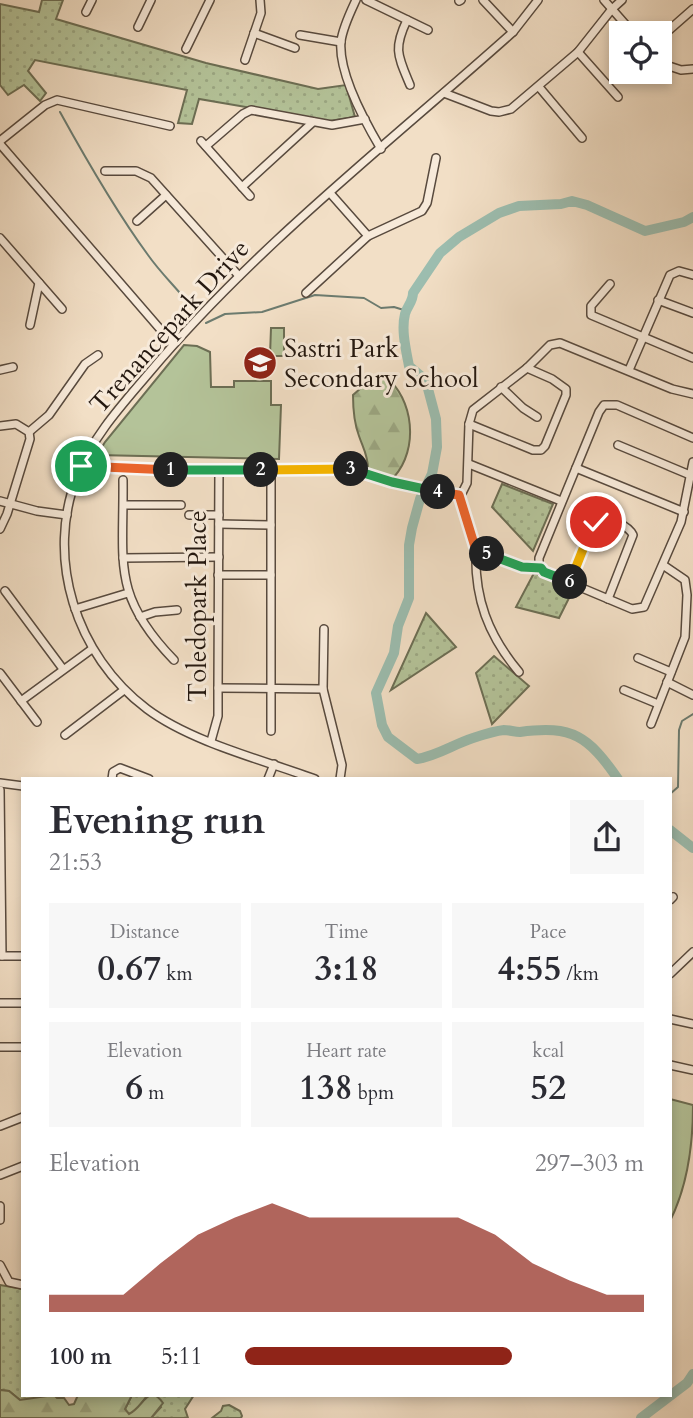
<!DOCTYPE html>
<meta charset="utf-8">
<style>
body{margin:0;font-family:Cardo,serif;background:#f7f7f7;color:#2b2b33;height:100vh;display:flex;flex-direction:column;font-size:26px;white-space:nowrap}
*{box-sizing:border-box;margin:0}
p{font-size:23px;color:#7c7c81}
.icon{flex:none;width:38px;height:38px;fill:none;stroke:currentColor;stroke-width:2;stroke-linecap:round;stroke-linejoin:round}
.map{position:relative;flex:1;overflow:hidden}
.panel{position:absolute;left:21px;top:777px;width:651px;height:620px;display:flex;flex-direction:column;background:#fff;border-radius:0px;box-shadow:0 4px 10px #0003}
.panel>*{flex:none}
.tools{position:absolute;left:609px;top:21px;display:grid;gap:14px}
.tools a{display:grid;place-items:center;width:63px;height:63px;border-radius:0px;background:#fff;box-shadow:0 4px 10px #0003;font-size:35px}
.pin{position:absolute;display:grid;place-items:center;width:60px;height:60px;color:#fff;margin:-30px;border:4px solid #fff;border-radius:50%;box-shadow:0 2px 7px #0007}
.km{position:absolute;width:35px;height:35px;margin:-18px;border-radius:50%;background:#222;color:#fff;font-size:19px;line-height:35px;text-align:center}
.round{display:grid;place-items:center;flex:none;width:74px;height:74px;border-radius:0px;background:#f7f7f7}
.headline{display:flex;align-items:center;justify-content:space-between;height:119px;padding:0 28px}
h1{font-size:38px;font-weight:700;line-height:52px}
.metrics{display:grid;grid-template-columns:repeat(3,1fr);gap:10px;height:119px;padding:7px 28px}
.metrics div{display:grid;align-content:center;border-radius:0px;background:#f7f7f7;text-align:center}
.metrics b{font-size:35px;font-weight:700}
.metrics small{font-size:19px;font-weight:400}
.metrics p{font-size:19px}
.chart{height:196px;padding:14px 28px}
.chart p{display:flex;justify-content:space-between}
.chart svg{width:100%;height:126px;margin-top:7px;fill:#8f2418;opacity:.7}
ul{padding:0 28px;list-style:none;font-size:23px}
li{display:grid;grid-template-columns:112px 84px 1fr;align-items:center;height:52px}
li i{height:18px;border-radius:9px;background:#8f2418}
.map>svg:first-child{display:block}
</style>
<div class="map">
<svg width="693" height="1418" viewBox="0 0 693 1418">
<defs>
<pattern id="grass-dots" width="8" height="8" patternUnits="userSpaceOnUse" patternTransform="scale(1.75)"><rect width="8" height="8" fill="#b4c399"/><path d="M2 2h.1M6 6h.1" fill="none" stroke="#9ba783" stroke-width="1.8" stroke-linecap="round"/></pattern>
<pattern id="forest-firs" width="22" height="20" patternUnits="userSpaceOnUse" patternTransform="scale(1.75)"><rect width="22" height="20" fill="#b4c399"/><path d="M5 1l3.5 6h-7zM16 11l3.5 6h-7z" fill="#9ba783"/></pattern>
</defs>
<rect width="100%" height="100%" fill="#f2dfc6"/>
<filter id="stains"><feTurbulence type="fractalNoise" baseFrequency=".00286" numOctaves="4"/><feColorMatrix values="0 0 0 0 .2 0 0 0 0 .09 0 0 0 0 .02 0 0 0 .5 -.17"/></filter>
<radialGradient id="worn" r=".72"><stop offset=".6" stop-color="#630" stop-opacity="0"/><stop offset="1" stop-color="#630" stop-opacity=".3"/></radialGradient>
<g fill="url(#grass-dots)" stroke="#6c6e54" stroke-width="2">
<path d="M 42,0 L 63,0 L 56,19 L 206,63 L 318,89 L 346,85 L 355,117 L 329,121 L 199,99 L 192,124 L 178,123 L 187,90 L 35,60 L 28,71 L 46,93 L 40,101 L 24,85 L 8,95 L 0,85 L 0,4 L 39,12 Z"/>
<path d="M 502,484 L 553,504 L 533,551 L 492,507 Z"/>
<path d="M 534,573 L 574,588 L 559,618 L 516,607 Z"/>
<path d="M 426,613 L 456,647 L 391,690 Z"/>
<path d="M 494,656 L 529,686 L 492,724 L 476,673 Z"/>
<path d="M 0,1285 L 23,1289 L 23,1395 L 43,1395 L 34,1399 L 20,1400 L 9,1391 L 0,1390 Z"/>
<path d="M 132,1395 L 150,1395 L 152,1397 L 146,1397 L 135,1412 L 129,1414 L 125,1409 Z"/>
<path d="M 154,1395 L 194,1395 L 185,1409 L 188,1418 L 151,1418 L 161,1407 Z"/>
<path d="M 229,1405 L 240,1411 L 242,1416 L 241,1418 L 212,1418 L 221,1411 L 223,1406 Z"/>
</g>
<g fill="url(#forest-firs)" stroke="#6c6e54" stroke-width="2">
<path d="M 385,376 C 414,399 419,449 394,477 L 368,469 C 368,455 363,448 359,436 C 354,423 353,408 353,395 L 369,381 L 376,382 Z"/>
<path d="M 0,1390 L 9,1391 L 20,1400 L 54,1395 L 57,1398 L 64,1398 L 69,1405 L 74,1404 L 78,1395 L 132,1395 L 125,1409 L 129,1414 C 144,1407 148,1382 163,1403 L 151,1418 L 0,1418 Z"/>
</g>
<g fill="#b4c399" stroke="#6c6e54" stroke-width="2">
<path d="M 271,328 L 284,328 L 284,356 L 270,356 Z"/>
<path d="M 184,345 L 197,346 L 210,352 L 211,387 L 234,387 L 234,381 L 271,381 L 271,405 L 281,405 L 279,459 L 97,455 L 105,442 Z"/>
<path d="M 670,1099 L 693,1105 C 693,1145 688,1185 670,1221 Z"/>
</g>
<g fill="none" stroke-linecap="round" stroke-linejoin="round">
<g stroke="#6c7b6f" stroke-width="2">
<path d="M 60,112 C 87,161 115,210 148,255 C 162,275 179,290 193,309"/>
<path d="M 206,323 L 225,314 L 262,312 L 315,295 L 364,298 L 381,308 L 394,307 L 407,311"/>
<path d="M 670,794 L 678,787 L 679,730 L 682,721 L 693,714"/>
</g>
<g stroke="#9cbdaf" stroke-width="10">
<path d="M 618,779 C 588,736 573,725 520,732 C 515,732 509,730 504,730 C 494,731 482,735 473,738 C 454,744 437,756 417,759 L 388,737 L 382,725 L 376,693 L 394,653 L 398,626 L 409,598 L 409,545 L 412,528 L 420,499 L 432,474 L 437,447 L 436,419 L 427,385 L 421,376 L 409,366 C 406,350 401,330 405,314 C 407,306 413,302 413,293 L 440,253 L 459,237 L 499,213 L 519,206 L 561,204 L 572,201 L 587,205 L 645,231 L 684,222 L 693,217"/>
<path d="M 670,830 L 693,848"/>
<path d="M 641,1418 L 687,1383 L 693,1374"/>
</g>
<g stroke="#584a3e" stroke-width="10">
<g id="minor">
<path d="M 356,0 C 350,13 343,27 341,41 C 338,72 365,122 381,149"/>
<path d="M 366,0 L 428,30"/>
<path d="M 483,0 L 513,32"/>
<path d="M 604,0 L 633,33"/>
<path d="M 459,1 L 461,0"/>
<path d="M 86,12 L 92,0"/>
<path d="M 407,20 C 393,49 398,56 410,85"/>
<path d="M 138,27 L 151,0"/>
<path d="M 254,33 L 295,48"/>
<path d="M 300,35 L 341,42"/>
<path d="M 660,38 L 693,9"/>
<path d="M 186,49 L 210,0"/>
<path d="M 578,52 L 618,97"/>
<path d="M 245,60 L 261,13 L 260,0"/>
<path d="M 660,63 L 681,70 L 693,69"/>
<path d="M 539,87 L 582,138"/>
<path d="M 444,93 L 491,111 L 499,112 L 511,109 L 578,52 L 612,9 L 622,0"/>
<path d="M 0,141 L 45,105 L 57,100 L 170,126"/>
<path d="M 201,141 L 250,196"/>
<path d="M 0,144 L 173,344"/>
<path d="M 206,146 L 243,114 L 251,110 L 332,125 L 365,119"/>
<path d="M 105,171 L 136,171 L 151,178 L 239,276"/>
<path d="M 242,187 L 313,122"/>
<path d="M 330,193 L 368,236"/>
<path d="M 137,221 L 166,195"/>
<path d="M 0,238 L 62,309"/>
<path d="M 610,284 L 591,306 L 591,315 L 693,358"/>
<path d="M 306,293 L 368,236 L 422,211 L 427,203 L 436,158"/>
<path d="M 658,300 L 693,313"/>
<path d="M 30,325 L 39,283"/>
<path d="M 0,370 L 13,367"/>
<path d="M 629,370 L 670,275 L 679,271 L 693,275"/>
<path d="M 501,387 L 523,408 L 537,417"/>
<path d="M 469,424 L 533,450 L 541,450 L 545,446 L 566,395 L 566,389 L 552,379 L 527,368"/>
<path d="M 0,426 L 16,424 L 29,432 L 30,439 L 7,514 L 0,529"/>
<path d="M 29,432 L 49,415 L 85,364 L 98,355"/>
<path d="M 693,438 L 617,405 L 604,405 L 599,412 L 539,558 L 539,564 L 544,572 L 632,609 L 644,607 L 681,522 L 693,462"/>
<path d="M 618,445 L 690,475"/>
<path d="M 469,464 L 561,501"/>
<path d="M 81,466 L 198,471 L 350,469 L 392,482 L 455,496 L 462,493 L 467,483 L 469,424 L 473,410 L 527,368 L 550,345 L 560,343 L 672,389 L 693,394"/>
<path d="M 576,468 L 684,512"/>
<path d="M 123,480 C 124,563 111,595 174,660"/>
<path d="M 459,495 L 476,549 L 522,567 L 541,568"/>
<path d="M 0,501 L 37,511 L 67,515"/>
<path d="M 124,505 L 181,505"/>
<path d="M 189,515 L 219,515"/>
<path d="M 219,524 L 271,525"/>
<path d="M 476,549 C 474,598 488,635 519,672"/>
<path d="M 123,558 L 219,557"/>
<path d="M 218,575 L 271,575"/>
<path d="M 570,583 L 593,527 L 600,519 C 610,518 628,525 633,535 L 608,599"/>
<path d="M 5,591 L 63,669"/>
<path d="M 75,609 L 128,593"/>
<path d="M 140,617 L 155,612 L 177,610"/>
<path d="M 324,629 L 323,689 L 342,765 L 340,779"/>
<path d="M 638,658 L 671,672"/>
<path d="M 0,673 L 37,722"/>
<path d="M 667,682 L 693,695"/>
<path d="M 218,688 L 323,689"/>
<path d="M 624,690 L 658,704"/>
<path d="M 21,701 L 92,649"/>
<path d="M 651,724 L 685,637 L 687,595 L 685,580 L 663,565"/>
<path d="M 271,731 L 271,469"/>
<path d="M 65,735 L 124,690"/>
<path d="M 211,741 L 218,716 L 218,688 L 219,470"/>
<path d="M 112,779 L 113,772 L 120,768 L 149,779"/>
<path d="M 268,779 L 274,764"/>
<path d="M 315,779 C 263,760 191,742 147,709 C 76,656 44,557 78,474 C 94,435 122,405 149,373 C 256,246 389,143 513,32 L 538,0"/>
<path d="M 0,783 L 23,786"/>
<path d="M 0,790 L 2,956"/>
<path d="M 670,900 L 673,897"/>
<path d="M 0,956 L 23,956"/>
<path d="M 670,974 L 693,952"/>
<path d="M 0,1003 L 23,1003"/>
<path d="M 670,1019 L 693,1024"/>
<path d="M 0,1047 L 23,1047"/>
<path d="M 670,1065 L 693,1070"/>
<path d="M 0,1126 L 23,1117"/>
<path d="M 0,1175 L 23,1166"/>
<path d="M 0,1206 L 0,1220"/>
<path d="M 0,1265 L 9,1282 L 23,1285"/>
</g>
</g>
<use href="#minor" stroke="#f7eada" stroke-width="7"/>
</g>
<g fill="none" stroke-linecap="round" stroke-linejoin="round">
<g stroke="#fff" stroke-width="14">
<path id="split-1" d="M 81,466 L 171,470"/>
</g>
<g stroke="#fff" stroke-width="14">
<path id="split-2" d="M 171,470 L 261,470"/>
</g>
<g stroke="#fff" stroke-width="14">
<path id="split-3" d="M 261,470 L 351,469"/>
</g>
<g stroke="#fff" stroke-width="14">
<path id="split-4" d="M 351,469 L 392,482 L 438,492"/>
</g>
<g stroke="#fff" stroke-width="14">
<path id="split-5" d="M 438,492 L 459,495 L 475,547 L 487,554"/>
</g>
<g stroke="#fff" stroke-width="14">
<path id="split-6" d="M 487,554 L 522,567 L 541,568 L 544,572 L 570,582"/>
</g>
<g stroke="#fff" stroke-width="14">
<path id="split-7" d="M 570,582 L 589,534 L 596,522"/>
</g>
<use href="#split-1" stroke="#f0652b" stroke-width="9"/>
<use href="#split-2" stroke="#22a559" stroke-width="9"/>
<use href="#split-3" stroke="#f5b400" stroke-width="9"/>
<use href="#split-4" stroke="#22a559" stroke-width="9"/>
<use href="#split-5" stroke="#f0652b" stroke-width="9"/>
<use href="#split-6" stroke="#22a559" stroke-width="9"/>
<use href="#split-7" stroke="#f5b400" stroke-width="9"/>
</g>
<defs>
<g id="school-disc" transform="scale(1.75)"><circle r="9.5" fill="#8f2418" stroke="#f7eada"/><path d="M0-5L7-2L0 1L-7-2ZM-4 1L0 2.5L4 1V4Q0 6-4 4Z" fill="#fff"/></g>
</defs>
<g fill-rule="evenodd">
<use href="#school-disc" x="260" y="363"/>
</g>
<g text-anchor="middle" stroke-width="6" stroke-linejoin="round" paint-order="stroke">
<g font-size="26" fill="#241810" stroke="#f7eada">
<text transform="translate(169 326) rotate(-48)" y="9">Trenancepark Drive</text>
<text transform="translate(197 606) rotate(-90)" y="9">Toledopark Place</text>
</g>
<g font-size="26" fill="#241810" stroke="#f7eada" text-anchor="start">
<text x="284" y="357">Sastri Park<tspan x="284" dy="30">Secondary School</tspan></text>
</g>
</g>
<rect width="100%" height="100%" filter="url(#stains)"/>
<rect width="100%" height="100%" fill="url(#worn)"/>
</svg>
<div class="tools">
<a><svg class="icon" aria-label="locate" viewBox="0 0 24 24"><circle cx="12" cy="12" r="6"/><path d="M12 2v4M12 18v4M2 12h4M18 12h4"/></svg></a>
</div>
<div class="pin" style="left:81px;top:466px;background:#1e9e55"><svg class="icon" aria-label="arrive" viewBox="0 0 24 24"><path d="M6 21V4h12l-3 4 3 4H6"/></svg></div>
<div class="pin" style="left:596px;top:522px;background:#d93025"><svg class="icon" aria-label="check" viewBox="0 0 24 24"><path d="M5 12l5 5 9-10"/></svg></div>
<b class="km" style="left:171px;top:470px">1</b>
<b class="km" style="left:261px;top:470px">2</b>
<b class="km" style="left:351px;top:469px">3</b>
<b class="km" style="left:438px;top:492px">4</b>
<b class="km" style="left:487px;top:554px">5</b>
<b class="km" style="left:570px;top:582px">6</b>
<section class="panel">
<div class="headline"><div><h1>Evening run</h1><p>21:53</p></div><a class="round"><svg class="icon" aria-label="share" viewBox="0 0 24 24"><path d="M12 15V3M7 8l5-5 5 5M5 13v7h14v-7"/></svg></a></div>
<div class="metrics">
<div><p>Distance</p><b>0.67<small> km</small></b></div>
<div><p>Time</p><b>3:18</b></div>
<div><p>Pace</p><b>4:55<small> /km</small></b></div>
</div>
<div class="metrics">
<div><p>Elevation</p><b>6<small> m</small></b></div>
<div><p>Heart rate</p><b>138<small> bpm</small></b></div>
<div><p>kcal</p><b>52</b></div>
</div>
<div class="chart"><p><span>Elevation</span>297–303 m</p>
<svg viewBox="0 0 160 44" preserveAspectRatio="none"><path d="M0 44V38L10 38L20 38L30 27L40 17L50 11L60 6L70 11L80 11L90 11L100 11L110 11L120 17L130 27L140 33L150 38L160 38V44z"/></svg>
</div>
<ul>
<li><b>100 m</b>5:11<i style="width:67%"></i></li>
</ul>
</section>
</div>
